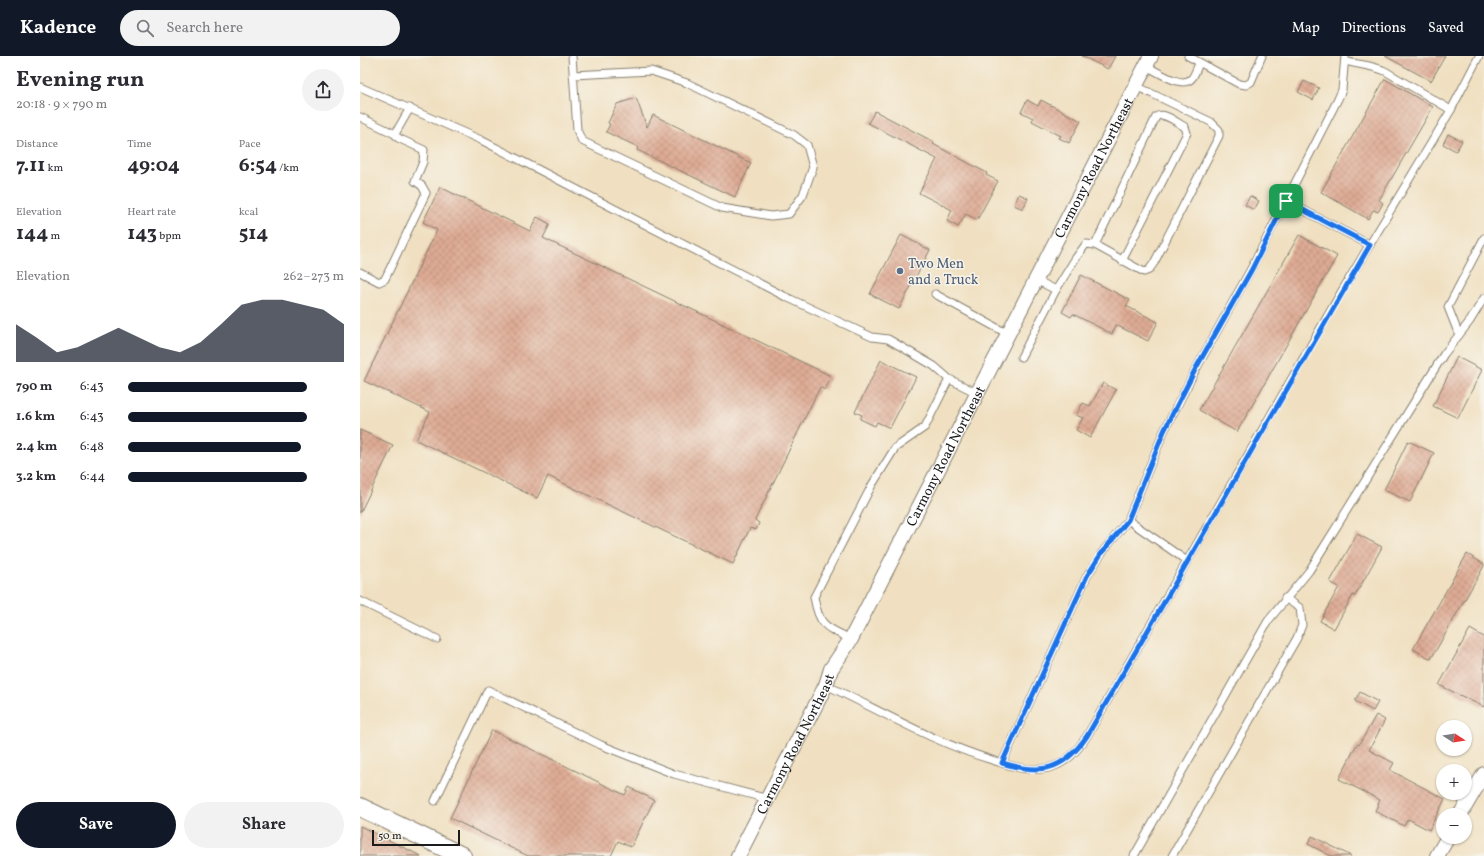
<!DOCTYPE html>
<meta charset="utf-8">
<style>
body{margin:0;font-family:Vollkorn,serif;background:#f2f2f3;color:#2b2b33;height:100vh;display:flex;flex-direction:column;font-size:15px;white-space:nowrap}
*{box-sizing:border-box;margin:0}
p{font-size:13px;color:#7c7c81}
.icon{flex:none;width:22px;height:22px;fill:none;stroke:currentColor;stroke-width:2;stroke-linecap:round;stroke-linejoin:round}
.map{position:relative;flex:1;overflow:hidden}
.sheet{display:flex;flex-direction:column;background:#fff;width:360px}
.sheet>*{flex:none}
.needle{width:26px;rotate:102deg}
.tools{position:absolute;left:1076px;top:664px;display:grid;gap:8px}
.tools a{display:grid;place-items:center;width:36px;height:36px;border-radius:50%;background:#fff;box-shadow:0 1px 3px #0004;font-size:20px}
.scale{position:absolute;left:12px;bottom:10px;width:88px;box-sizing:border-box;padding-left:4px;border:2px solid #1c1c1c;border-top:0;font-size:11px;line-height:14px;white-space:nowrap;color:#1c1c1c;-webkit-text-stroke:3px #f7f3e8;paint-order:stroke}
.pin{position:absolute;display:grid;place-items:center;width:34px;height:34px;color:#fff;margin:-17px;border-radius:8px;box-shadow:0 2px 6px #0006}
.round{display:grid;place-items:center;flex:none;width:42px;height:42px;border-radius:21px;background:#f2f2f3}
.head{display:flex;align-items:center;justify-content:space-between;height:68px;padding:0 16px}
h1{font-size:22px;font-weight:700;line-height:30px}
.metrics{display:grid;grid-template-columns:repeat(3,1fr);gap:6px;height:68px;padding:4px 16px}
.metrics div{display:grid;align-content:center}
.metrics b{font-size:20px;font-weight:700}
.metrics small{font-size:11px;font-weight:400}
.metrics p{font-size:11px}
.chart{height:112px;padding:8px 16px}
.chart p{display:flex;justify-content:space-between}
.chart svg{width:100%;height:72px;margin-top:4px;fill:#111827;opacity:.7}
.primary-button{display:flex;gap:8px;margin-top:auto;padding:8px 16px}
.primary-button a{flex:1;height:46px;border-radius:24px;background:#111827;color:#fff;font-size:16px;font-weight:700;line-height:46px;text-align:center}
.primary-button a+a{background:#f2f2f3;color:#2b2b33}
ul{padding:0 16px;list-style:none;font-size:13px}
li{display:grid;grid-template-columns:64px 48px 1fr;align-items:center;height:30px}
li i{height:10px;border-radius:5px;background:#111827}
header{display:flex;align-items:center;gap:24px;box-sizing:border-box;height:56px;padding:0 20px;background:#111827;color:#fff}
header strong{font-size:19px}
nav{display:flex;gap:22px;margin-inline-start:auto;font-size:14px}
.search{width:280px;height:36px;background:#f2f2f3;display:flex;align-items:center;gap:10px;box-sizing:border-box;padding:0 14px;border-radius:22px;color:#7c7c81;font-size:15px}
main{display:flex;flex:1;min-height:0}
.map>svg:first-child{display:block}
</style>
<header>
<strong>Kadence</strong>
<div class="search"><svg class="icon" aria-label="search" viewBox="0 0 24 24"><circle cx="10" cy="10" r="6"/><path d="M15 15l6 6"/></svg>Search here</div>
<nav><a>Map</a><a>Directions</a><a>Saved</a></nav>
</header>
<main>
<section class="sheet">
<div class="head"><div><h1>Evening run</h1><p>20:18 · 9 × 790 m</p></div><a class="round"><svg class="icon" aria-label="share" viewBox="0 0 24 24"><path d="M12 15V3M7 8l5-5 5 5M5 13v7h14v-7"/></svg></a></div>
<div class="metrics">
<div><p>Distance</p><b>7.11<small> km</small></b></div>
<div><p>Time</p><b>49:04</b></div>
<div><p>Pace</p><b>6:54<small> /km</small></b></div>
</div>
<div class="metrics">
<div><p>Elevation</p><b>144<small> m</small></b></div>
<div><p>Heart rate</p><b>143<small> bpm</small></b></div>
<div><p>kcal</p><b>514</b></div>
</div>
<div class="chart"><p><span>Elevation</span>262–273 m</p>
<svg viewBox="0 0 160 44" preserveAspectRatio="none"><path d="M0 44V21L10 29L20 38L30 35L40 29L50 23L60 29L70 35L80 38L90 32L100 21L110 9L120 6L130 6L140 9L150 12L160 21V44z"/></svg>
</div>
<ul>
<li><b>790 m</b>6:43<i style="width:83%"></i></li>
<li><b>1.6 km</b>6:43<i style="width:83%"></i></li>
<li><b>2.4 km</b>6:48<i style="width:80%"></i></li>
<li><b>3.2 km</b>6:44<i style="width:83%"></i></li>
</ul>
<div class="primary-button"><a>Save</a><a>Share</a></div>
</section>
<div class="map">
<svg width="1124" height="800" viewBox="0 0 1124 800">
<defs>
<pattern id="building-cross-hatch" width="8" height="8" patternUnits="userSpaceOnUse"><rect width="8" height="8" fill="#deab94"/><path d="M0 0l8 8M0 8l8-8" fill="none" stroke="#be937f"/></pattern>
</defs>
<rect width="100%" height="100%" fill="#f7f3e8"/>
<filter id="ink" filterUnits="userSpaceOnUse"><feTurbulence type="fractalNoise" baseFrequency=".025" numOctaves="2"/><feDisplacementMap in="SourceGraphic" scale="8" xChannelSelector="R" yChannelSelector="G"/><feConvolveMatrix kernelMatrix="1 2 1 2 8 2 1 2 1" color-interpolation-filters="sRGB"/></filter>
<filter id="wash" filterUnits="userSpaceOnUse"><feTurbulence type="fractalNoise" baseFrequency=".012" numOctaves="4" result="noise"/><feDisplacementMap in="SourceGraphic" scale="16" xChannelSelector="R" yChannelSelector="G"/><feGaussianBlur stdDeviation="0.9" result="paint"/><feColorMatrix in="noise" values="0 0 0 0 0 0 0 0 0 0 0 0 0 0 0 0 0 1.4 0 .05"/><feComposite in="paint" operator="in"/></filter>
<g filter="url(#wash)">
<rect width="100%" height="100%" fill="#f0e0c1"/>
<g id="blocks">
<g fill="url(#building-cross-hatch)">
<path d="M 722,0 L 755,0 L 748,13 Z"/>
<path d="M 1025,0 L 1085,0 L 1071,25 Z"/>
<path d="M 1025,23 L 1073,51 L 1019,144 L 1023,147 L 1018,156 L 1013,154 L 1008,163 L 961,136 Z"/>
<path d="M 944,25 L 959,32 L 953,44 L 938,36 Z"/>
<path d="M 276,42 L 287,71 L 293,59 L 391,107 L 375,141 L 277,94 L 278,91 L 246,76 L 250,68 L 248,67 L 257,48 Z"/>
<path d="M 667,44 L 678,50 L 681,44 L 721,65 L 709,87 L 699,82 L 701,80 L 672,65 L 673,62 L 661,56 Z"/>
<path d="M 515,55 L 574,86 L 573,88 L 627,117 L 626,119 L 638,125 L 617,164 L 606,158 L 598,171 L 587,165 L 592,154 L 559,137 L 577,103 L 508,67 Z"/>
<path d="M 1088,78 L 1102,85 L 1096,95 L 1083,88 Z"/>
<path d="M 80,131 L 170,175 L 177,161 L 190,168 L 183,182 L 471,320 L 465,334 L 460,331 L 395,464 L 399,467 L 396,474 L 390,472 L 373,508 L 188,420 L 177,442 L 56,384 L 70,356 L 4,325 L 77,174 L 63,166 Z"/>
<path d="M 659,138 L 668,142 L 663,153 L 654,149 Z"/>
<path d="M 890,140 L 899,145 L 894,154 L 885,149 Z"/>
<path d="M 541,179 L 570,194 L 539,253 L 510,238 Z"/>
<path d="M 939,179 L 977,200 L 877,376 L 839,354 Z"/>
<path d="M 721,219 L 770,244 L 766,250 L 798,266 L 788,285 L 756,269 L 752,278 L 713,258 L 711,261 L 702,256 Z"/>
<path d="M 1097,301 L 1122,314 L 1098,362 L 1073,350 Z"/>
<path d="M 521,304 L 556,321 L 530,372 L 517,366 L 515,370 L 500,363 L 502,359 L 495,356 Z"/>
<path d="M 743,327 L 756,334 L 730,382 L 716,374 L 723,362 L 716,359 L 723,347 L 730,350 Z"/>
<path d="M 0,374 L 33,389 L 0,457 Z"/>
<path d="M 1048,385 L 1074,397 L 1050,446 L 1024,434 Z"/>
<path d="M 997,478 L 1022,491 L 995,540 L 993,539 L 974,573 L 960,565 L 979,531 L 970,526 Z"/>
<path d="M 1107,498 L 1124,508 L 1124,510 L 1071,603 L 1053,593 Z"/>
<path d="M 1110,573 L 1124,581 L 1124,651 L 1079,629 Z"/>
<path d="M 1000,636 L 1018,646 L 1013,655 L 995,645 Z"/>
<path d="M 1016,659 L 1025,664 L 1009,694 L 1034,707 L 1030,714 L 1085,743 L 1069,774 L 1048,763 L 1044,770 L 1015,755 L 1020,744 L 979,723 L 997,688 L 999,689 Z"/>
<path d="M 132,674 L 265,739 L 269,731 L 294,744 L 271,791 L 258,785 L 251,800 L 168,800 L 90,762 Z"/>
<path d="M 0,770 L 61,800 L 0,800 Z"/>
<path d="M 952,780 L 991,800 L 971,800 L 948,788 Z"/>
</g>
</g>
</g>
<g filter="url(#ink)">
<use href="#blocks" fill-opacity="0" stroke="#867e6e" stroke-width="1"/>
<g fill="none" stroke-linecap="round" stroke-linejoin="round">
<g stroke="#867e6e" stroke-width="9">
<g id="service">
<path d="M 212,0 L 217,74 L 222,85 L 362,152 L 411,160 L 429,158 L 443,139 L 453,111 L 447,89 L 434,79 L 327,27 L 291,15 L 213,19"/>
<path d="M 828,0 L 879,28 L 886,29 L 891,26 L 902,0"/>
<path d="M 985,5 C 998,9 1012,9 1025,15 L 1091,54"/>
<path d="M 786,10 C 797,15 823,34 832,22 C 835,18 837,12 839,7"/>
<path d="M 0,31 L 121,84 L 424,240 L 512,281 L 528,283 L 574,310 L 589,323 L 617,337"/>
<path d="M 0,61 L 35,78"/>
<path d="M 926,145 L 1010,189"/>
<path d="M 735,189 L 796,61 C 804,55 817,67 825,71 L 827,77 L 762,205"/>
<path d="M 0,216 L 19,226 L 25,223 L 66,137 L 62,130 L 55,125 L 63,106 L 64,94 L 38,82 L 35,78 L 50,52"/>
<path d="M 676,224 L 696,234 L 715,203 L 726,188 L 735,189 L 784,216 L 789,214 L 794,207 L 859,80 L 859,74 L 851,66 L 776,30"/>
<path d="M 575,238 L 648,278"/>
<path d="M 1099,279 L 1088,251 L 1124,182"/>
<path d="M 661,301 L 696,234"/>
<path d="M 768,464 L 827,505"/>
<path d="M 0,545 L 77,583"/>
<path d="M 491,583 C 465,571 459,570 454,541 L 512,429 L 535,392 L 565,371 L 589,323"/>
<path d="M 466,629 C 521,655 573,686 632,704 C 651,710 668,716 688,712 C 706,708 717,695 727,680 L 983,233 L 1091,54 L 1119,0"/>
<path d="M 642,707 L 727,520 L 741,498 L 768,464 L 804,375 L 836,313 L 891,213 L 978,43 L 982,34 L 985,0"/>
<path d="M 75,745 L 128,634 L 241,689 L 314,718 L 408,743"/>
<path d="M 774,800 L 908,565 L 949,515 L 1084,298 L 1110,265 L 1124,242"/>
<path d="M 812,800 L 937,582 L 942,569 L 940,552 L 925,542"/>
</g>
</g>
<g stroke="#867e6e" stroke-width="16">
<g id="minor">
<path d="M 1100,759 L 1124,718"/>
<path id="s1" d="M 378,800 L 466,629 L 471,613 L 491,583 L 791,0"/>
<path d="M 1077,800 L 1088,781"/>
</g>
</g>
<g stroke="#867e6e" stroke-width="20">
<path id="tertiary" d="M 0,751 L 102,800"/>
</g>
<use href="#service" stroke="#fff" stroke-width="7"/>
<use href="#minor" stroke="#fff" stroke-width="14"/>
<use href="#tertiary" stroke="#fff" stroke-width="18"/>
</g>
</g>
<g fill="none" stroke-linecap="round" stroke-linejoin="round" filter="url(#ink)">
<g stroke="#fff" stroke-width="8">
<path id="route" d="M 926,145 L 1010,189 L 727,680 C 703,715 681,719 642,707 L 727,520 L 741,498 L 768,464 L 804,375 L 836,312 L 892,213 Z"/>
</g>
<use href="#route" stroke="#1a73e8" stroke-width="5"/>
</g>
<circle fill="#5c6f8a" stroke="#f7f3e8" stroke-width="1.5" cx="540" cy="215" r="4"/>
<g text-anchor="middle" stroke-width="3" stroke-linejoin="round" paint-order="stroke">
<g font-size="14" fill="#1c1c1c" stroke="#f7f3e8">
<text dy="5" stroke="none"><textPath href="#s1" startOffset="775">Carmony Road Northeast</textPath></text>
<text dy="5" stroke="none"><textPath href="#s1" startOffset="451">Carmony Road Northeast</textPath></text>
<text dy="5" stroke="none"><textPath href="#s1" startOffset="126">Carmony Road Northeast</textPath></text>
</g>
<g font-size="14" fill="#4e5e75" stroke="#f7f3e8" text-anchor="start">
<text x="548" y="212">Two Men<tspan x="548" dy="16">and a Truck</tspan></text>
</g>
</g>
</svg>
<div class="tools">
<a><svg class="needle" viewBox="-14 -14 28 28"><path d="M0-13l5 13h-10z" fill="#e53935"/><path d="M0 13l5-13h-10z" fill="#7c7c81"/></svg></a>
<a>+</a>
<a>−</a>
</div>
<div class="scale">50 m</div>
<div class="pin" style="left:926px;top:145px;background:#1e9e55"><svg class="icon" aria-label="arrive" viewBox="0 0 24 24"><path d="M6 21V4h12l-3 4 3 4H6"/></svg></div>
</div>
</main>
